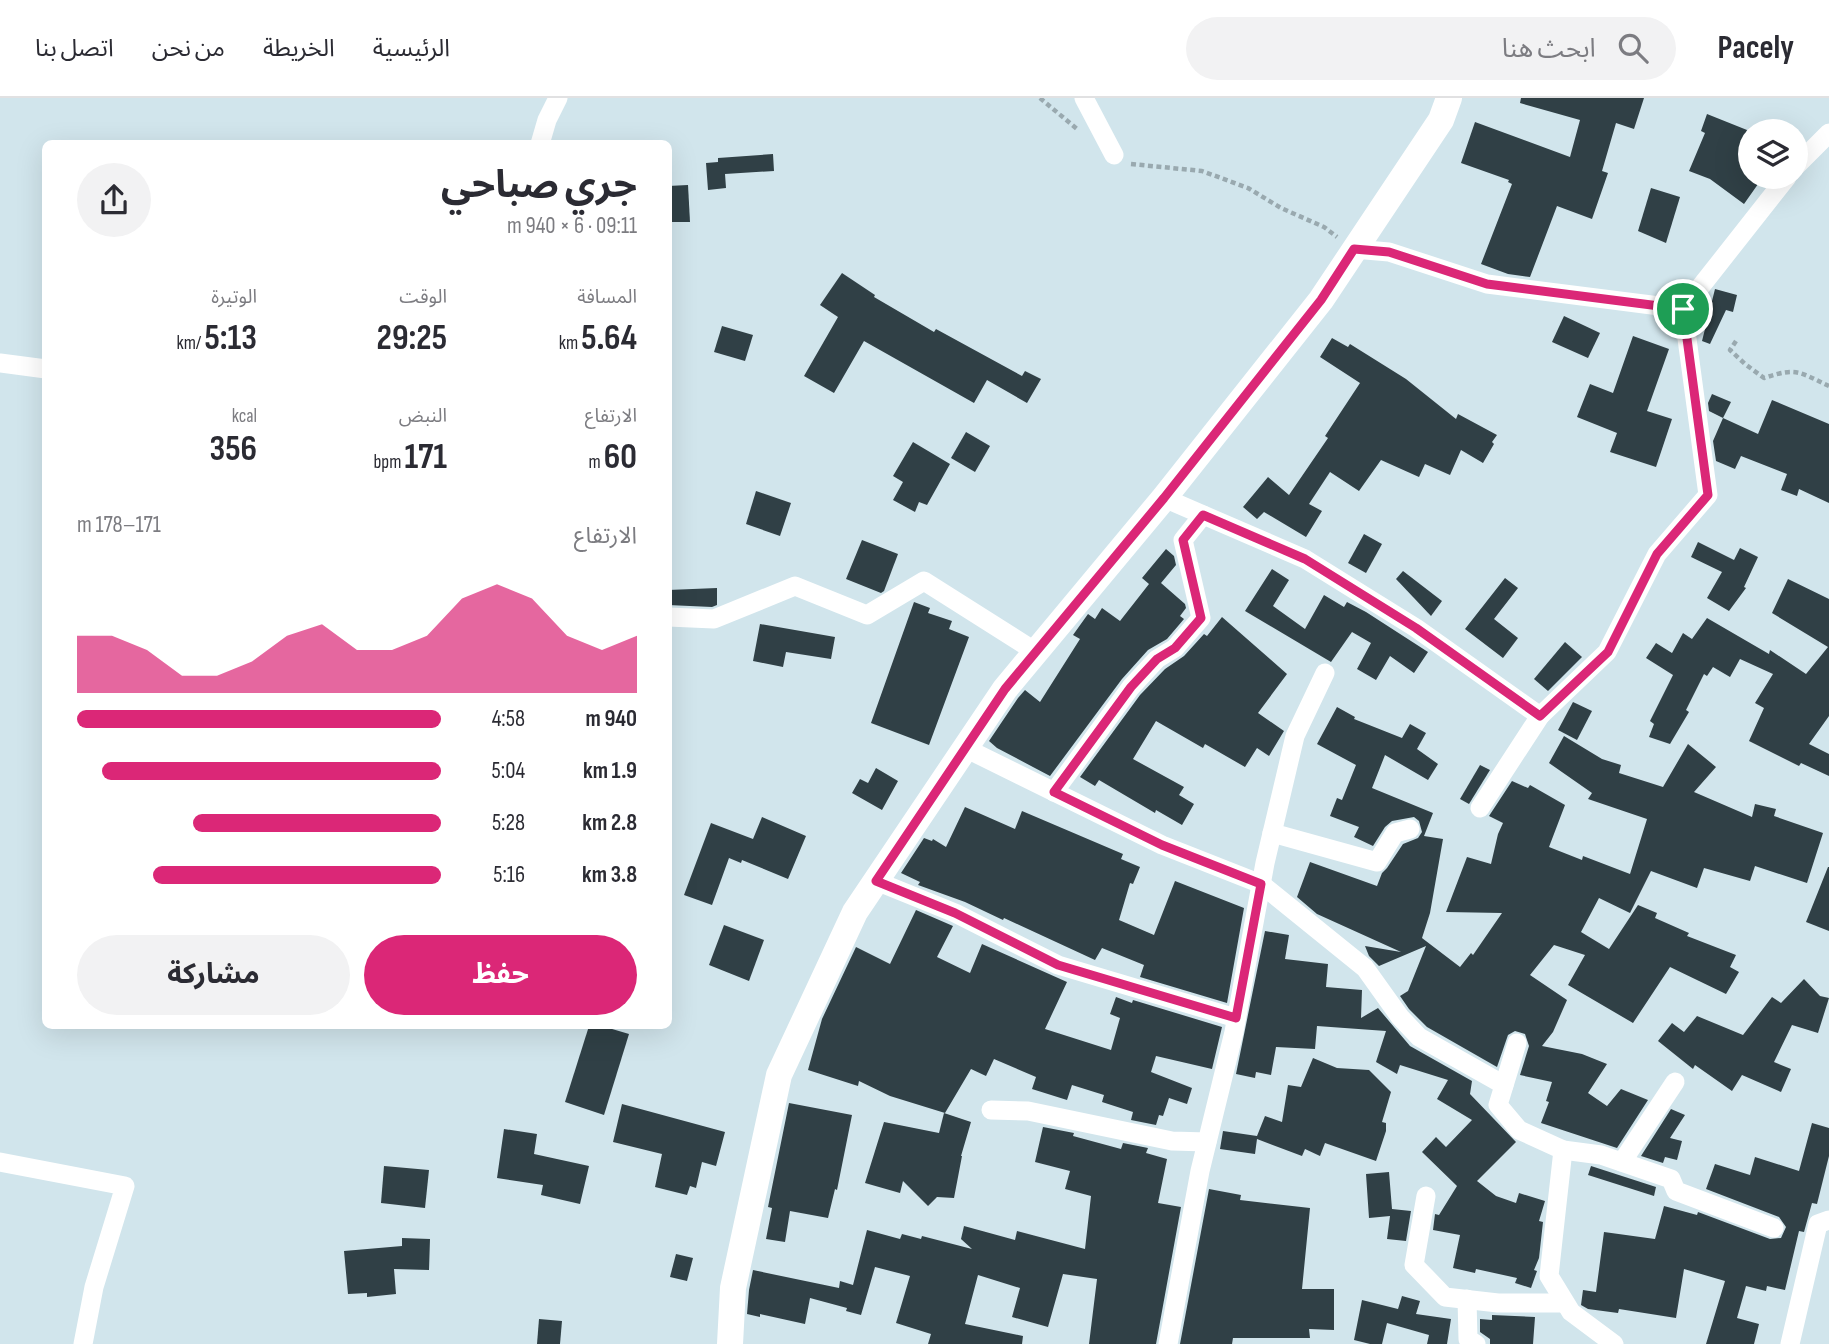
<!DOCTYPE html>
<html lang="ar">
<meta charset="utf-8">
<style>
body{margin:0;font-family:"Sofia Sans Condensed","Noto Sans Arabic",sans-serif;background:#f2f2f3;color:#2b2b33;direction:rtl;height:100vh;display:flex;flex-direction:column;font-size:26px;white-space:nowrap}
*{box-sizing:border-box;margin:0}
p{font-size:23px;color:#7c7c81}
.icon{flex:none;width:38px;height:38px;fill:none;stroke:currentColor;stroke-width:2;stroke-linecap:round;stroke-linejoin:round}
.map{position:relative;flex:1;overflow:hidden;direction:ltr}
.side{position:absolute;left:42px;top:42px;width:630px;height:889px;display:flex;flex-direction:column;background:#fff;border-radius:10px;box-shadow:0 7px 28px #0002;direction:rtl}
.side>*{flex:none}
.buttons{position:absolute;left:1738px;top:21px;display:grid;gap:14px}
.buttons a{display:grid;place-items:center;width:70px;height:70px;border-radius:50%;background:#fff;box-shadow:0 7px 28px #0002;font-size:35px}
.pin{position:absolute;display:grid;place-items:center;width:60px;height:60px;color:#fff;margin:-30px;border:4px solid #fff;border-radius:50%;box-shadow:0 2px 7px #0007}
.round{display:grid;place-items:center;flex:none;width:74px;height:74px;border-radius:37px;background:#f2f2f3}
.headline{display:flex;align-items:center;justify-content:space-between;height:119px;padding:0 35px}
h1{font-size:38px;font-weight:700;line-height:52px}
.stats{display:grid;grid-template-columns:repeat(3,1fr);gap:10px;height:119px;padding:7px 35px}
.stats div{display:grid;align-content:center}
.stats b{font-size:35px;font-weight:700}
.stats small{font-size:19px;font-weight:400}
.stats p{font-size:19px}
.chart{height:196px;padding:14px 35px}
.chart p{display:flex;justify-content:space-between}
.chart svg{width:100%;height:126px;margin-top:7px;fill:#db2777;opacity:.7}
.action{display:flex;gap:14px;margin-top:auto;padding:14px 35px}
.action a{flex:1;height:80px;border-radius:42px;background:#db2777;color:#fff;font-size:28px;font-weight:700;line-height:80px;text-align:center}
.action a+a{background:#f2f2f3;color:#2b2b33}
ul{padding:0 35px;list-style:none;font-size:23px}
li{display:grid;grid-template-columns:112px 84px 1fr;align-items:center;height:52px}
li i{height:18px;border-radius:9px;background:#db2777}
header{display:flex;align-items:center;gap:42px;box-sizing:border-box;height:98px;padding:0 35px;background:#fff;border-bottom:2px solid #e1e1e2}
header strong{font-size:33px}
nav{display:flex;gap:38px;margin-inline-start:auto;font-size:24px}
.search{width:490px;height:63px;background:#f2f2f3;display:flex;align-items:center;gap:18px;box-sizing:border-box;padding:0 24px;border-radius:38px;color:#7c7c81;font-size:26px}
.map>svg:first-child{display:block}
</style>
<header>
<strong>Pacely</strong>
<div class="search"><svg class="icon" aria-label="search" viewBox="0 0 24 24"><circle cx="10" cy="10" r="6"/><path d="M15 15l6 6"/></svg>ابحث هنا</div>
<nav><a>الرئيسية</a><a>الخريطة</a><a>من نحن</a><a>اتصل بنا</a></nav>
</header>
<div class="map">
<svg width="1829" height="1246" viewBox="0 0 1829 1246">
<rect width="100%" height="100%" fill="#d1e5ec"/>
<g fill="#304046">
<path d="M 1521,0 L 1644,0 L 1634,31 L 1616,25 L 1602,73 L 1608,75 L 1592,121 L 1557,108 L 1530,179 L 1508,176 L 1481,166 L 1512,86 L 1508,84 L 1509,82 L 1461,65 L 1475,24 L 1570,59 L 1580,22 L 1520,5 Z"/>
<path d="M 1707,16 L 1747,32 L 1741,50 L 1750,56 L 1750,79 L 1763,79 L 1744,106 L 1710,81 L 1689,73 L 1705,35 L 1701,33 Z"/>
<path d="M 773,56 L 774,73 L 725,76 L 726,90 L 708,92 L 706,65 L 718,64 L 718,60 Z"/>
<path d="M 688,87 L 690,124 L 668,124 L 668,88 Z"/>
<path d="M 1651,90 L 1680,99 L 1666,145 L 1638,133 Z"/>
<path d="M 842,175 L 875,197 L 874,199 L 934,234 L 936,231 L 1022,278 L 1025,273 L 1041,281 L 1027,305 L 987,282 L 974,305 L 864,243 L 834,295 L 804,278 L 838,219 L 820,207 Z"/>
<path d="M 1715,191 L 1737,197 L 1733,214 L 1726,212 L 1710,246 L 1702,243 Z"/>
<path d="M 1564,218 L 1600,235 L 1588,260 L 1552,244 Z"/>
<path d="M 722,228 L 753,237 L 745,263 L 714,254 Z"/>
<path d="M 1633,238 L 1669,251 L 1647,313 L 1672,321 L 1656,369 L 1610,354 L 1617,335 L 1577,319 L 1590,286 L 1613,295 Z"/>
<path d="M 1332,240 L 1348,249 L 1350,246 L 1406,281 L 1456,321 L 1458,316 L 1497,337 L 1492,344 L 1494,346 L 1483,365 L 1461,352 L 1450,377 L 1425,366 L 1419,379 L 1381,362 L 1359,393 L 1330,374 L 1309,406 L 1322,413 L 1306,439 L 1264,414 L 1257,421 L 1243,409 L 1268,379 L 1289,397 L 1328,340 L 1325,338 L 1360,285 L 1320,259 Z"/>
<path d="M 1712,296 L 1731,304 L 1723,320 L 1709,313 L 1708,305 Z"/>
<path d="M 1772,302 L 1829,326 L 1829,405 L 1799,391 L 1797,398 L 1781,392 L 1787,376 L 1741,358 L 1735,371 L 1716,363 L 1713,343 L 1723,320 L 1758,336 Z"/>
<path d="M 966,334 L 990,348 L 975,374 L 951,360 Z"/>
<path d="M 913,344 L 950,366 L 927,407 L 919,404 L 915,414 L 893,402 L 903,384 L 893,378 Z"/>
<path d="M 756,393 L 791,405 L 780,438 L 746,426 Z"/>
<path d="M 1364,436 L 1382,446 L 1366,475 L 1348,465 Z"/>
<path d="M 862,442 L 898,456 L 884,493 L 881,495 L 846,481 Z"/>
<path d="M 1698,444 L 1734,462 L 1740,450 L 1758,459 L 1744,489 L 1746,490 L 1729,513 L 1707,500 L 1722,474 L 1691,459 Z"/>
<path d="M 1166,451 L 1174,458 L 1176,467 L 1161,485 L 1185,506 L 1186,510 L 1180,518 L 1184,521 L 1167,541 L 1148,552 L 1122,581 L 1050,678 L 997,650 L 989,643 L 1018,600 L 1025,592 L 1040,604 L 1080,541 L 1073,537 L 1088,516 L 1095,521 L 1102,510 L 1120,523 L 1149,486 L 1142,480 Z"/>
<path d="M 1272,471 L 1289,482 L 1273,508 L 1305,531 L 1324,497 L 1344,509 L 1347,504 L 1366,514 L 1428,554 L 1414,575 L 1390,558 L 1376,582 L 1357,571 L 1371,545 L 1352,534 L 1331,564 L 1245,513 Z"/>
<path d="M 1403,473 L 1442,503 L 1431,518 L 1396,481 Z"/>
<path d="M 1505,480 L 1518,490 L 1494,521 L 1518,540 L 1503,560 L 1465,531 Z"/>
<path d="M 1788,481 L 1829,501 L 1829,618 L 1809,646 L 1829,656 L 1829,678 L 1801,665 L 1799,668 L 1749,643 L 1764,610 L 1755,605 L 1773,576 L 1740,561 L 1730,579 L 1713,569 L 1707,578 L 1704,576 L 1686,612 L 1689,614 L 1670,646 L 1649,639 L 1654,626 L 1650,623 L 1673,577 L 1646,560 L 1656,545 L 1672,555 L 1683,535 L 1692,541 L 1707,520 L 1769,556 L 1770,552 L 1806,576 L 1828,549 L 1772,515 Z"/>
<path d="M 717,490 L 717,507 L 712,509 L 668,507 L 668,492 Z"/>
<path d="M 914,504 L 930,510 L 928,515 L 952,523 L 949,531 L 969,539 L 929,647 L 871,625 Z"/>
<path d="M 1222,519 L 1287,576 L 1258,615 L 1284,633 L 1269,658 L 1257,650 L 1245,669 L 1205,646 L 1203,650 L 1156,623 L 1133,661 L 1184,689 L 1179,697 L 1194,706 L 1182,727 L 1156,712 L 1155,715 L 1099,682 L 1095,688 L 1080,679 L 1140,597 L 1165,571 L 1184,558 L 1204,536 L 1207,538 Z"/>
<path d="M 760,526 L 835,539 L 831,561 L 786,554 L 783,569 L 753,563 Z"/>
<path d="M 1565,544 L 1582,559 L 1548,593 L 1534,581 Z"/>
<path d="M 1573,604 L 1592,613 L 1577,642 L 1558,632 Z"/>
<path d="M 1337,609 L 1355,619 L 1354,621 L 1402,640 L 1410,626 L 1426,635 L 1417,651 L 1438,666 L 1428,682 L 1385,657 L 1372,690 L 1433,715 L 1424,738 L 1443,741 L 1430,815 L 1422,840 L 1460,869 L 1471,855 L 1473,857 L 1502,815 L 1446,814 L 1467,759 L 1491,766 L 1498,736 L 1503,725 L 1489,718 L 1512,683 L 1528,690 L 1530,687 L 1565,707 L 1549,749 L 1582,762 L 1583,758 L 1630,776 L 1647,721 L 1588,701 L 1592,695 L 1549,665 L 1564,638 L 1602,661 L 1621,667 L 1619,675 L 1663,689 L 1688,646 L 1716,669 L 1694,694 L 1752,719 L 1755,706 L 1776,711 L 1774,718 L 1823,735 L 1807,785 L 1755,768 L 1750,783 L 1704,770 L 1697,790 L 1651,773 L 1630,815 L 1599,800 L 1581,834 L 1609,851 L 1638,807 L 1657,815 L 1655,820 L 1689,835 L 1687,838 L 1736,857 L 1730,869 L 1739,874 L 1726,896 L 1670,869 L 1633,925 L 1568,887 L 1585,857 L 1554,847 L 1530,877 L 1567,902 L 1553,934 L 1542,948 L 1582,956 L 1607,966 L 1588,995 L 1607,1008 L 1621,991 L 1648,1002 L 1617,1050 L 1541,1025 L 1549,1004 L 1546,1003 L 1552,984 L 1520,977 L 1529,948 L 1525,936 L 1515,933 L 1508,937 L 1497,969 L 1427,929 L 1409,911 L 1400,898 L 1408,893 L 1426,848 L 1379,868 L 1369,858 L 1365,848 L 1401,854 L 1317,816 L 1297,799 L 1310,764 L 1377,788 L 1382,775 L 1387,770 L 1403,746 L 1418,740 L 1422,734 L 1419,723 L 1414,719 L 1392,723 L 1385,729 L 1373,748 L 1354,739 L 1359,729 L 1330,718 L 1337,700 L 1342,702 L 1356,667 L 1317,646 Z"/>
<path d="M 1480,667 L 1490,672 L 1469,706 L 1460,701 Z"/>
<path d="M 876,670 L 898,683 L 882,712 L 852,695 L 860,681 L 868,685 Z"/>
<path d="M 965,709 L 1015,731 L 1022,713 L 1123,756 L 1121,761 L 1140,769 L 1133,786 L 1130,785 L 1119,822 L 1154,837 L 1175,783 L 1244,810 L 1227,905 L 1140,879 L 1144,867 L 1102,850 L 1095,862 L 1004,820 L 1003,822 L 965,804 L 918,787 L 920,784 L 901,775 L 924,740 L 932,743 L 933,741 L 946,749 Z"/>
<path d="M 762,719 L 806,738 L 788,781 L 742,762 L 741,765 L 729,760 L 712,807 L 684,797 L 711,725 L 753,741 Z"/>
<path d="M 1828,769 L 1829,769 L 1829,833 L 1806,824 Z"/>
<path d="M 916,812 L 953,828 L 937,859 L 970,875 L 982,846 L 1067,884 L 1045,931 L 1111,952 L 1120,920 L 1110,916 L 1116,899 L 1132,905 L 1133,902 L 1222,929 L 1212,971 L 1156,958 L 1151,974 L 1192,990 L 1187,1006 L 1169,1000 L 1163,1018 L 1159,1017 L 1156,1027 L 1131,1022 L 1133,1014 L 1102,1004 L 1104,997 L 1072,987 L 1067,1002 L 1032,991 L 1036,979 L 994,961 L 986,978 L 971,971 L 945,1015 L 890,998 L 859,983 L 858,988 L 808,972 L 822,921 L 856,849 L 890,866 Z"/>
<path d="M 724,827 L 764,842 L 749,883 L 709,867 Z"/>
<path d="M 1265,833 L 1289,837 L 1285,861 L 1328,866 L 1326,889 L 1362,892 L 1361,920 L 1378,910 L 1410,948 L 1472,983 L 1470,996 L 1516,1044 L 1477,1083 L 1496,1098 L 1516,1105 L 1519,1095 L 1545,1103 L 1539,1123 L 1543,1124 L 1539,1160 L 1534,1172 L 1537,1173 L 1531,1190 L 1515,1185 L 1517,1180 L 1476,1171 L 1475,1175 L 1453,1170 L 1460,1137 L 1433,1132 L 1435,1116 L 1439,1117 L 1457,1088 L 1422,1054 L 1436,1039 L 1446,1049 L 1472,1022 L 1437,1001 L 1448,982 L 1400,967 L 1397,976 L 1376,964 L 1386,933 L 1317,928 L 1315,951 L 1276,949 L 1271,977 L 1256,974 L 1255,980 L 1236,976 Z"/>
<path d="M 1804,881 L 1820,898 L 1829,900 L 1818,935 L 1792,927 L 1774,964 L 1791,971 L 1781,994 L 1742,977 L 1732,993 L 1695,967 L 1693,971 L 1658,943 L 1672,925 L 1684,934 L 1697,918 L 1743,937 L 1772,899 L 1781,905 Z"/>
<path d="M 589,928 L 602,928 L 629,936 L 604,1017 L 565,1004 Z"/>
<path d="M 1313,960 L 1337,970 L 1369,972 L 1391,994 L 1382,1024 L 1386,1025 L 1386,1033 L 1376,1063 L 1325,1045 L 1320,1058 L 1305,1051 L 1302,1058 L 1257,1041 L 1255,1056 L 1220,1051 L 1223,1033 L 1257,1038 L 1265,1018 L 1282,1024 L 1288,987 L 1301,989 Z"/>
<path d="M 789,1005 L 852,1017 L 837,1092 L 835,1091 L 828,1120 L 790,1113 L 785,1144 L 766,1141 L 772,1110 L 768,1109 Z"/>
<path d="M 622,1006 L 725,1034 L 716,1068 L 702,1064 L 696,1090 L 690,1088 L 687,1097 L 655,1089 L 662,1056 L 613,1044 Z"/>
<path d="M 1671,1011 L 1685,1017 L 1670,1040 L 1682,1043 L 1677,1062 L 1665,1059 L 1663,1065 L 1641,1058 Z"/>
<path d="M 944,1015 L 971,1024 L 961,1058 L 962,1058 L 954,1100 L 937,1099 L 928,1108 L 903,1083 L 900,1095 L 865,1085 L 884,1024 L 939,1035 Z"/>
<path d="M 1812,1025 L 1829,1030 L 1829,1058 L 1817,1106 L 1812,1105 L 1804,1134 L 1799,1133 L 1785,1192 L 1767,1188 L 1766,1193 L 1746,1188 L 1737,1220 L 1759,1226 L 1754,1246 L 1706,1246 L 1725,1183 L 1684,1171 L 1676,1220 L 1619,1211 L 1618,1215 L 1588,1211 L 1581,1207 L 1583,1192 L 1596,1194 L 1604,1134 L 1655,1141 L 1664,1108 L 1697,1117 L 1698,1114 L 1770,1141 L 1781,1140 L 1786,1129 L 1779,1119 L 1706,1091 L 1715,1066 L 1750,1077 L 1755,1059 L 1799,1073 Z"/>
<path d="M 1043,1029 L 1074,1035 L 1073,1038 L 1121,1051 L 1123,1045 L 1148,1050 L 1146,1055 L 1167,1061 L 1158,1105 L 1181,1109 L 1156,1246 L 1089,1246 L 1097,1181 L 1063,1176 L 1048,1229 L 1012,1219 L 1020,1190 L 978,1177 L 965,1226 L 1023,1238 L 1022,1246 L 928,1246 L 931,1236 L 896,1225 L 910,1178 L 875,1169 L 861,1217 L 846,1213 L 847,1210 L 810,1200 L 805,1226 L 760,1216 L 760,1219 L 747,1216 L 749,1192 L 753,1172 L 839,1190 L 840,1183 L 853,1187 L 867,1132 L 900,1141 L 902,1136 L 921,1141 L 922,1138 L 972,1151 L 961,1141 L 964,1128 L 1015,1142 L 1017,1133 L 1085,1151 L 1091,1098 L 1065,1091 L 1070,1073 L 1035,1064 Z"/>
<path d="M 504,1031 L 537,1036 L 534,1056 L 589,1068 L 580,1106 L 541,1097 L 543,1087 L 497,1080 Z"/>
<path d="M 384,1068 L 429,1072 L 425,1110 L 381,1105 Z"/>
<path d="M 1591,1068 L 1656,1089 L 1654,1098 L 1588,1077 Z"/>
<path d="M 1389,1074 L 1392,1111 L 1411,1113 L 1406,1143 L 1387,1141 L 1390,1118 L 1369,1120 L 1366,1076 Z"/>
<path d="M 1209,1091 L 1241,1097 L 1240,1102 L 1310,1110 L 1302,1191 L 1334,1191 L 1334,1232 L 1309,1231 L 1310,1240 L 1233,1240 L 1232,1246 L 1180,1246 Z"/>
<path d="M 402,1140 L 430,1141 L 429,1172 L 394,1171 L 396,1196 L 367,1199 L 367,1195 L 348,1196 L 344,1153 L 402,1148 Z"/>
<path d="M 676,1156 L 693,1160 L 687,1183 L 670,1179 Z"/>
<path d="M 1402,1198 L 1420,1203 L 1416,1216 L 1451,1221 L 1447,1246 L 1427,1246 L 1429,1237 L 1387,1225 L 1382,1246 L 1370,1246 L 1354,1242 L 1362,1202 L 1398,1211 Z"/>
<path d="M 1492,1217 L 1535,1219 L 1533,1246 L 1490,1246 L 1490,1241 L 1480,1234 L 1480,1221 L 1492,1222 Z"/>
<path d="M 539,1221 L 562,1223 L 560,1246 L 537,1246 Z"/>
</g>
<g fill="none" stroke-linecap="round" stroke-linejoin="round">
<g stroke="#99a9af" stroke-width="4.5" stroke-dasharray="5 3.5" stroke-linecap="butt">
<path d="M 1040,0 L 1077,31"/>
<path d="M 1131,66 L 1202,73 L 1248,90 L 1281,110 L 1324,129 L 1337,139"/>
<path d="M 1736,243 L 1730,252 L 1745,266 L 1764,280 C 1797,269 1799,274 1829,288"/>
</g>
<g stroke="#fff" stroke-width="19">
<path d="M 1084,0 L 1114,57"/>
<path d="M 540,46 L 547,22 L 558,0"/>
<path d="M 1796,68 L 1829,35"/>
<path d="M 1354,151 L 1389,154 L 1487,186 L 1683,211"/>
<path d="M 0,265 L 46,271"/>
<path d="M 1164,400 L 1305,461 L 1416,530 L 1540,618"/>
<path d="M 668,519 L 714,521 L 795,488 L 867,517 L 924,483 L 1036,554"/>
<path d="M 965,650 L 1162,747 L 1261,786 L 1365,870 L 1400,919 L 1419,939 L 1504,987"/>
<path d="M 1054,694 L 1131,589 L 1157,561 L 1175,550 L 1201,520 L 1183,442 L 1203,417"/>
<path d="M 1480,710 L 1540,618 L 1607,554 L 1657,456 L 1708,397 L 1683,211 L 1787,79"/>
<path d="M 1272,735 L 1377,764 L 1395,735 L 1410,731"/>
<path d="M 876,783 L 955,815 L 1058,867 L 1236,920"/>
<path d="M 1517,945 L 1498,1007 L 1519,1032 L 1563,1052 L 1549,1178 L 1571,1214 L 1614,1246"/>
<path d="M 991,1012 L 1028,1013 L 1172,1043 L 1207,1044"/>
<path d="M 1563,1052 L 1601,1057 L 1671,1081 L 1676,1093 L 1774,1130"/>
<path d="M 0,1064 L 125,1088 L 94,1189 L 83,1246"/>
<path d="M 1622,1064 L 1675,984"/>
<path d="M 1426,1098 L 1414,1167 L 1445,1199 L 1498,1205 L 1565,1205"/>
<path d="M 1467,1201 L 1468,1241 L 1476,1246"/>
<path d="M 1168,1246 L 1200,1073 L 1234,934 L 1265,765 L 1295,638 L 1325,575"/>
<path d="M 1790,1246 L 1818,1126 L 1829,1122"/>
</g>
<path stroke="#fff" stroke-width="26" d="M 730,1246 L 733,1190 L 779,977 L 855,814 L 1005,591 L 1164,400 L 1321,202 L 1441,22 L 1449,0"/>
</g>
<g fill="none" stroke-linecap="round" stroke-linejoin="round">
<g stroke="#fff" stroke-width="14">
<path id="route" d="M 1354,151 L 1389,154 L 1487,186 L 1683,211 L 1708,397 L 1657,456 L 1608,554 L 1540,618 L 1416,530 L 1305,461 L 1203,417 L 1183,442 L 1201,520 L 1175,550 L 1157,561 L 1131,589 L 1054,694 L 1162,747 L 1261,786 L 1236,920 L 1058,867 L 955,815 L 876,783 L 1005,591 L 1164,400 L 1321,202 Z"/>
</g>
<use href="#route" stroke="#db2777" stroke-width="9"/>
</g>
</svg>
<div class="buttons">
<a><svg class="icon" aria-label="layers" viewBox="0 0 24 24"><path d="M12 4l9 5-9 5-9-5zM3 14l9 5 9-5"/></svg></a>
</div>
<div class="pin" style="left:1683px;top:211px;background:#1e9e55"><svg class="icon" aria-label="arrive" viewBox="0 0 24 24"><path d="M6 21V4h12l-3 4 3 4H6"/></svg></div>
<section class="side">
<div class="headline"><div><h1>جري صباحي</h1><p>09:11 · 6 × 940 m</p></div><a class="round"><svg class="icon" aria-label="share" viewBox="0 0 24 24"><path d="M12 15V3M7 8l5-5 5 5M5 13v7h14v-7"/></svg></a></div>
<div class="stats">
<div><p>المسافة</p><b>5.64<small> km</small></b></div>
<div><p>الوقت</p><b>29:25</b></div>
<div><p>الوتيرة</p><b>5:13<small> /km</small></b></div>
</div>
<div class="stats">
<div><p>الارتفاع</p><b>60<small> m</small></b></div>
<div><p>النبض</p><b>171<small> bpm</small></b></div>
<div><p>kcal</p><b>356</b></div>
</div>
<div class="chart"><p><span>الارتفاع</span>171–178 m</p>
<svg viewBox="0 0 160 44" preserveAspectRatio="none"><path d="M0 44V24L10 24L20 29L30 38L40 38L50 33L60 24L70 20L80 29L90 29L100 24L110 11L120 6L130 11L140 24L150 29L160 24V44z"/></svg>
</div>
<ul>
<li><b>940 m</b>4:58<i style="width:100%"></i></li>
<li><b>1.9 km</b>5:04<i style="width:93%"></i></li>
<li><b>2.8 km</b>5:28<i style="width:68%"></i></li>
<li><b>3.8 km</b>5:16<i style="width:79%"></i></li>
</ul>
<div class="action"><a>حفظ</a><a>مشاركة</a></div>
</section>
</div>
